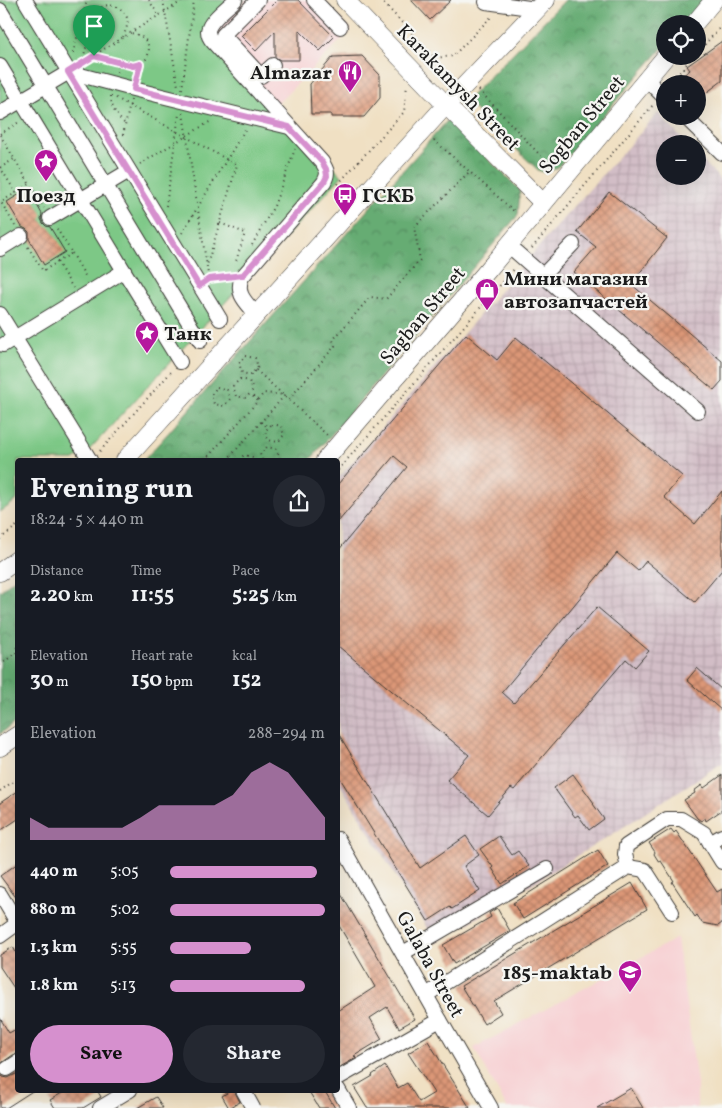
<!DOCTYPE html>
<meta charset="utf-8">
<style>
body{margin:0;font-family:Vollkorn,serif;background:#242831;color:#f1f3f6;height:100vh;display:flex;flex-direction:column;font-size:19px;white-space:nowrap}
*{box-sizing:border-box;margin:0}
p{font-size:16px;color:#9ea1a6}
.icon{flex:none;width:28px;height:28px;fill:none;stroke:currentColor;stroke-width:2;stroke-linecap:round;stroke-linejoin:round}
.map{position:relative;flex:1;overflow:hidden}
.details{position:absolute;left:15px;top:458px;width:325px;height:635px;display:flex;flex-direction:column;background:#171b24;border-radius:5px;box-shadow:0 5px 20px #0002}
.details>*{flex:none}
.controls{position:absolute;left:656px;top:15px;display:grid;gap:10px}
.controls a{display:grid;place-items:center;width:50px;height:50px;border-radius:50%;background:#171b24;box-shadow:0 5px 20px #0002;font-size:25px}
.pin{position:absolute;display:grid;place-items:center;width:42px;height:42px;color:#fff;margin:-51px -21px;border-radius:50% 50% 50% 0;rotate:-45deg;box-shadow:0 0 5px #0007}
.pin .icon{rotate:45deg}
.round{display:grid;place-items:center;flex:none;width:52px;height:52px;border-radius:26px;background:#242831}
.overview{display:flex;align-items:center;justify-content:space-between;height:85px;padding:0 15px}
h1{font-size:28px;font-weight:700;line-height:38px}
.stats{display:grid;grid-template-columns:repeat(3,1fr);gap:8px;height:85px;padding:5px 15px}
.stats div{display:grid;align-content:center}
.stats b{font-size:21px;font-weight:700}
.stats small{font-size:14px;font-weight:400}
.stats p{font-size:14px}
.chart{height:140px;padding:10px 15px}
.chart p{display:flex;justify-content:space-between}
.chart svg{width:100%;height:90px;margin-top:5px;fill:#d690ce;opacity:.7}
.button{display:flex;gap:10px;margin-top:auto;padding:10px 15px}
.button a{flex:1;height:58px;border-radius:30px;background:#d690ce;color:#111;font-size:20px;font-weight:700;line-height:58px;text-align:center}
.button a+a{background:#242831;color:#f1f3f6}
ul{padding:0 15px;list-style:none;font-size:16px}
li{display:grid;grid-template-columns:80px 60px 1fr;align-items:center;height:38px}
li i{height:12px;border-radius:6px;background:#d690ce}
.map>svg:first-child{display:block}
</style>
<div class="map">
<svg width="722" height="1108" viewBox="0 0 722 1108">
<defs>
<pattern id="industrial-grid" width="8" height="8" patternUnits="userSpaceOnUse" patternTransform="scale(1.25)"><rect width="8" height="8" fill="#d2bdc6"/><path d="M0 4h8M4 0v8" fill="none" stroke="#b4a2aa"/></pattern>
<pattern id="forest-crowns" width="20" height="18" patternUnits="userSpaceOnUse" patternTransform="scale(1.25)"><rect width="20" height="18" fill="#66ac73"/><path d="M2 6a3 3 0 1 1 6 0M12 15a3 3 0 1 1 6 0" fill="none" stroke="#538b5e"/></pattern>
<pattern id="building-cross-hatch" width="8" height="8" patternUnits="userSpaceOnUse" patternTransform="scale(1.25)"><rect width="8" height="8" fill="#dc9777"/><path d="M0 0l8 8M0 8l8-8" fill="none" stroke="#b27a61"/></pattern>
</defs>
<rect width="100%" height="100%" fill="#f6f6f2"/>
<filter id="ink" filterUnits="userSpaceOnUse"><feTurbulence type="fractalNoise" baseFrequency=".02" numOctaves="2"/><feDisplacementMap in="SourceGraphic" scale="10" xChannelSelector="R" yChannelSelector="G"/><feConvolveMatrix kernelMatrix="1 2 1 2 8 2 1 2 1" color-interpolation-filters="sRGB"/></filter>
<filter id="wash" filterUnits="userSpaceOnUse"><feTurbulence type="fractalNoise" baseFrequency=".0096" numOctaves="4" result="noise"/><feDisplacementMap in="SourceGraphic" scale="20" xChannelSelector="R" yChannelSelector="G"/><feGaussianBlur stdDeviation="1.12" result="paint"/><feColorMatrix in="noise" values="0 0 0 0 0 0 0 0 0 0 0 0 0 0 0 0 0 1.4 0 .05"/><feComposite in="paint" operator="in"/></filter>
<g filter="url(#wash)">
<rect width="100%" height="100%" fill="#f0e0c3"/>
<g fill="#f7cfd2">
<path d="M 245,0 L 323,0 L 351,30 L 275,106 L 216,40 L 214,28 Z"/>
<path d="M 677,938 L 697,1083 L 697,1108 L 507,1108 L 474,1048 Z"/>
</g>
<path fill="url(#industrial-grid)" d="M 658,113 L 687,144 L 665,144 L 665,176 L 698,176 L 698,155 L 722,182 L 722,763 L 619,830 L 436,943 L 338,781 L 338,479 L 561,221 Z"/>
<path fill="#7dc886" stroke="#4c7251" d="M 0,0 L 245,0 L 214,28 L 212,33 L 275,106 L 342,176 L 89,450 L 74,460 L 18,460 L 17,500 L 0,512 Z"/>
<g fill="url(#forest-crowns)" stroke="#416448">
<path d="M 565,0 L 703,0 L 683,24 L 665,24 L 665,45 L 557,168 L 545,173 L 538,170 L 466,101 Z"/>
<path d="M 448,120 L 520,190 L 518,215 L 310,460 L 144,460 Z"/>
<path d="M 17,577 L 17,721 L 0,734 L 0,591 Z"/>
</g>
<g id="blocks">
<g fill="url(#building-cross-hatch)">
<path d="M 277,0 L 298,0 L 334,37 L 320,51 L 299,30 L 299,60 L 280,60 L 275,57 L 275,31 L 256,51 L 241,36 Z"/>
<path d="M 411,0 L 451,0 L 430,20 Z"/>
<path d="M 722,41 L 722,81 L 698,99 L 698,84 L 683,84 L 679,79 L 690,70 L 687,66 Z"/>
<path d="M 362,56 L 380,75 L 380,98 L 364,117 L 331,117 L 331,114 L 311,114 L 310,84 L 333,57 Z"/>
<path d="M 28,189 L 42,214 L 41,219 L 43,223 L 46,226 L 50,227 L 65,252 L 44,265 L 29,239 L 29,232 L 26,229 L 22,227 L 7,202 Z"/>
<path d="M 609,192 L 667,238 L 631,284 L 722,361 L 722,381 L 714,390 L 574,272 L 596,247 L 577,232 Z"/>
<path d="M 466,334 L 497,360 L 516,337 L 682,476 L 664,497 L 695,524 L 722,491 L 722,570 L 695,602 L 646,561 L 638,571 L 617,553 L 502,692 L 514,703 L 597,607 L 649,651 L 635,667 L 626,659 L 514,790 L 511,788 L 488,815 L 447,780 L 469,755 L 338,646 L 338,551 L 407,467 L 394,456 L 338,522 L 338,484 Z"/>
<path d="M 697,668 L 722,690 L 722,711 L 687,680 Z"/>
<path d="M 338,733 L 420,868 L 466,836 L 479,855 L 464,866 L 480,891 L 452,909 L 450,907 L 428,921 L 338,775 Z"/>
<path d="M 573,774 L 594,803 L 593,804 L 604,819 L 589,830 L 578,815 L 575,817 L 554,788 Z"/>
<path d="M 722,775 L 722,810 L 706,821 L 705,818 L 701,821 L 697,818 L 684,800 L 695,793 L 694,791 L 702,785 L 704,788 Z"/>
<path d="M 18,791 L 18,819 L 0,831 L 0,803 Z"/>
<path d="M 671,829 L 674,833 L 676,831 L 717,892 L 722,889 L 722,923 L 718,926 L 702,923 L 697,915 L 695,917 L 672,882 L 674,881 L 661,861 L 659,862 L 654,854 L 655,852 L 649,843 Z"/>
<path d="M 499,836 L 512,855 L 518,851 L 529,866 L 502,884 L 492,868 L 493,867 L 480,849 Z"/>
<path d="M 598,850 L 608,866 L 523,919 L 513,903 Z"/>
<path d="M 18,863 L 18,900 L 0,876 Z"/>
<path d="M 632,883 L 647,909 L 494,1001 L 501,1013 L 484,1024 L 461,986 Z"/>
<path d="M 338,889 L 415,1019 L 399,1028 L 387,1007 L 370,1018 L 382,1039 L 354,1056 L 356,1058 L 340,1067 L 338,1062 L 338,1011 L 375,987 L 338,924 Z"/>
<path d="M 497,908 L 510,931 L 454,964 L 443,945 L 491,917 L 489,913 Z"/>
<path d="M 13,947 L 18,956 L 18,994 L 0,967 L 0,955 Z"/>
<path d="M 0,1018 L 9,1033 L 18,1028 L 18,1053 L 13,1055 L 0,1064 Z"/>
<path d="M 428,1041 L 470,1108 L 367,1108 L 354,1087 L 373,1076 L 372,1075 L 385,1066 L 398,1088 L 407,1083 L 419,1102 L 434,1093 L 408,1053 Z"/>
<path d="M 18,1073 L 18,1090 L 34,1090 L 6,1108 L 0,1108 L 0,1074 L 3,1077 L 8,1078 Z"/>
<path d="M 631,1088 L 643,1108 L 597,1108 Z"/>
<path d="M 67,1090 L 97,1090 L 101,1097 L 83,1108 L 55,1108 L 50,1100 Z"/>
<path d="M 232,1090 L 234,1090 L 240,1102 L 229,1108 L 222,1096 Z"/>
<path d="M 308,1090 L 324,1090 L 335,1108 L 319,1108 Z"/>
<path d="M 156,1097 L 163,1108 L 137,1108 Z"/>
</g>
</g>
</g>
<g filter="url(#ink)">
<use href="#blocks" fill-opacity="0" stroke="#3c3935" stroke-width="1"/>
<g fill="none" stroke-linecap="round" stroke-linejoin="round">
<g stroke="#3c3935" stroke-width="16">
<g id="minor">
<path d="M 25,0 L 220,319"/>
<path d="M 235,0 C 228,7 209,21 208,31 C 208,35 210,39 213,42 L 322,162 C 327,170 329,173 324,182 L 242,277 C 235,294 246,302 256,314"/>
<path d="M 258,0 L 223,35 L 261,76 L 273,65"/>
<path d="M 314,0 L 340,27"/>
<path d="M 486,2 L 537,9"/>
<path d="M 0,10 L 200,341"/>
<path d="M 0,66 L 124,271 L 180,362"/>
<path d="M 646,79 L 665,98"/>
<path d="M 0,113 L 69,72 L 133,89 L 289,127"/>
<path d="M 684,116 L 722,153"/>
<path d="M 50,218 L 129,171"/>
<path d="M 508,245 L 698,411"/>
<path d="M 0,249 L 21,236"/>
<path d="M 543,275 L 573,244"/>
<path d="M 0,314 L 90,460"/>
<path d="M 3,345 L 124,271"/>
<path d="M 338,839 L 440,1020 L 491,1108"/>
<path d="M 710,843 L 722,836"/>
<path d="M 628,867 L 645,870 L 672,912"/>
<path d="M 0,894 L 18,924"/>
<path d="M 0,936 L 18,923"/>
<path d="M 403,953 L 547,869"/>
<path d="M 426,995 L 628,867 L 625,854 L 626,846 L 667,819 L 681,819 L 704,833 L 722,862"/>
<path d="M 7,1069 L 18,1062"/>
<path d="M 338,1078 L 440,1020"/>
<path d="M 338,1089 L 349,1108"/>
<path d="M 243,1090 L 253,1108"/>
<path d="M 100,1108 L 130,1090"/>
</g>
</g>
<g stroke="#3c3935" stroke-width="19">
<g id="major">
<path d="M 345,0 L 446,105 L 543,203"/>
<path d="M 694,24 L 714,0"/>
<path d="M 125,460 L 446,105 L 546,0"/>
<path d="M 325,460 L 488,270 L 666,56"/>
<path d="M 0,572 L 18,559"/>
<path d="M 0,747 L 18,735"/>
</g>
</g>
<g stroke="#3c3935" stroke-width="2" stroke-dasharray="1 4" stroke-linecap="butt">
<path d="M 149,0 L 158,15"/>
<path d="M 163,0 L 178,86"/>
<path d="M 381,0 L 429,52 L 435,58 L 453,56 L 492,16"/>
<path d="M 698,52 L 722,25"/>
<path d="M 73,53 L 87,0"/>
<path d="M 94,56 C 103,58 112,60 121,63 C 125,64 129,66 133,66 C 146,66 154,50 145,40 C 142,36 136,34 131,33"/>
<path d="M 83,62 L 184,0"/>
<path d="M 82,63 L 95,14 C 97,11 100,8 104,6 C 112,3 125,9 127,18 C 129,24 125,32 123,37"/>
<path d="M 117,72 L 119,62"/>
<path d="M 137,76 L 140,64"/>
<path d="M 670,84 L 693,56"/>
<path d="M 182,89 L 194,0"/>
<path d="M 479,90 L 553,169"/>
<path d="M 111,96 C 111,108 116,115 125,124"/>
<path d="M 116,98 L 237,165 L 207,265"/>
<path d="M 183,113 L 208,274"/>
<path d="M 0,134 L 19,122"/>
<path d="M 0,135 L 44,208"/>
<path d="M 123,135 L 131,100"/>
<path d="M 434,140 L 516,213"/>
<path d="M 140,164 L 211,121"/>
<path d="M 0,167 L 16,193"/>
<path d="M 0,168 L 14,159"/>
<path d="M 338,184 L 404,112 L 407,85"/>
<path d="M 166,206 L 179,114"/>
<path d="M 220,223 L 245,233 L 235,264"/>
<path d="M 15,226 L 1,202 L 30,184"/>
<path d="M 182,233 L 246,128"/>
<path d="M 252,245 L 274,206 L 295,149"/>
<path d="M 28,247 L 43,271 L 72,253 L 57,229"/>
<path d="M 532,248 L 653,105"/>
<path d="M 72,253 L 87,279"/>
<path d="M 57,262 L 73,288"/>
<path d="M 211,279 L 228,277"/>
<path d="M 245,356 L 255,358 L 258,367 L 251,375 L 242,373 L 239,363 Z"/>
<path d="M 256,370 L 328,436"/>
<path d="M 240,379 L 249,381 L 253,390 L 246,398 L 236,396 L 233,386 Z"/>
<path d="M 217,387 L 227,390 L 230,399 L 224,406 L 214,404 L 211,395 Z"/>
<path d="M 289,399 L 335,346 L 333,340 L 370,297 L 386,299 L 420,260 L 414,227 L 469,172"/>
<path d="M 258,400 L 264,393 L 285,395"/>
<path d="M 261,422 L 268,427"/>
<path d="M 272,424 L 281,426 L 284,435 L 278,442 L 268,440 L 265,431 Z"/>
<path d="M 100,451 L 172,371"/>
<path d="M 205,460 L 258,401 L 250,394"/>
<path d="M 227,460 L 285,395"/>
<path d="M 239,460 L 244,455 L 253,457 L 255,460"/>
<path d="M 262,460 L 260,454 L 267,447 L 276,449 L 280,458 L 278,460"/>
<path d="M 338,470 L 516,267"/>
<path d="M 0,539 L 18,525"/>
<path d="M 0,665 L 16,653 L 18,638"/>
<path d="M 0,791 L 18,778"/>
</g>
<use href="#minor" stroke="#fff" stroke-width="14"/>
<use href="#major" stroke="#fff" stroke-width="18"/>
</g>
</g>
<g fill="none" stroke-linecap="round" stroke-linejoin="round" filter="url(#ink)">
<g stroke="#fff" stroke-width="10">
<path id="route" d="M 94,56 L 133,66 L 140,64 L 134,89 L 289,127 L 322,162 L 326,169 L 327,176 L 324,182 L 243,275 L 209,279 L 199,286 L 68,72 Z"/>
</g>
<use href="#route" stroke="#d690ce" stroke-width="6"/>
</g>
<defs>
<g id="restaurant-pin" transform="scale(1.25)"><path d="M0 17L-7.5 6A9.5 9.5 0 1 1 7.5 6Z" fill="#b5179e" stroke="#f6f6f2"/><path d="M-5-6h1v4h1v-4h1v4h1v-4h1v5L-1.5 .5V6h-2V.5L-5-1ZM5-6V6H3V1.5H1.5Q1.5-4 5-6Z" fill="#fff"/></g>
<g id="sight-pin" transform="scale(1.25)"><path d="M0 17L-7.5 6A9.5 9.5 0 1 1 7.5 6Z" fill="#b5179e" stroke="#f6f6f2"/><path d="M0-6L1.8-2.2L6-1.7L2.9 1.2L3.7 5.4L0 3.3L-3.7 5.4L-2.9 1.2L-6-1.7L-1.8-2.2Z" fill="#fff"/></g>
<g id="bus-pin" transform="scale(1.25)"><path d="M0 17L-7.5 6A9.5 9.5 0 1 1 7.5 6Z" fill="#b5179e" stroke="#f6f6f2"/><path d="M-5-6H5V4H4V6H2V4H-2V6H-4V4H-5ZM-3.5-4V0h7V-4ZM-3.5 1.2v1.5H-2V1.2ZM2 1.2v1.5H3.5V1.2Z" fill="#fff"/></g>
<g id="shop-pin" transform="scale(1.25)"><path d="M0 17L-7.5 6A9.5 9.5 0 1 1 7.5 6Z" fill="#b5179e" stroke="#f6f6f2"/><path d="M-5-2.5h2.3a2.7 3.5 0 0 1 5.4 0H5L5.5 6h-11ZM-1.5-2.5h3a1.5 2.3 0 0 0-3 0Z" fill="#fff"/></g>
<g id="school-pin" transform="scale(1.25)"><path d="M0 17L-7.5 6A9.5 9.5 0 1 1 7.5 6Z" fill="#b5179e" stroke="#f6f6f2"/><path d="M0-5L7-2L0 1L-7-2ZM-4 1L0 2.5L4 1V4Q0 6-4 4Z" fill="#fff"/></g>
</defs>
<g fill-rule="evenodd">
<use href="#restaurant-pin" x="350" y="72"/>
<use href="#sight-pin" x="46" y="161"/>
<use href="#bus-pin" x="345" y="195"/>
<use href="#shop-pin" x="487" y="290"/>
<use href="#sight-pin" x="147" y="333"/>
<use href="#school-pin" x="630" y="972"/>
</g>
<g text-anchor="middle" stroke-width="4.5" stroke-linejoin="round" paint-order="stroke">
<g font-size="20" font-weight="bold" fill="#1c1c1c" stroke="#f6f6f2" text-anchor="start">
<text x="332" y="79" text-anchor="end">Almazar</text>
<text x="46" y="202" text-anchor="middle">Поезд</text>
<text x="362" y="202">ГСКБ</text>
<text x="504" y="285">Мини магазин<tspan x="504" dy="23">автозапчастей</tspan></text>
<text x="164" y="340">Танк</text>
<text x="612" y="979" text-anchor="end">185-maktab</text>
</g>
<g font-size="20" fill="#1c1c1c" stroke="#f6f6f2">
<text transform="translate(459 87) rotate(46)" y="7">Karakamysh Street</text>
<text transform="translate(581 124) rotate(-50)" y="7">Sogban Street</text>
<text transform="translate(422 315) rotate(-50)" y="7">Sagban Street</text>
<text transform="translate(431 964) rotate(61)" y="7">Galaba Street</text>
</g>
</g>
</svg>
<div class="controls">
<a><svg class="icon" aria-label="locate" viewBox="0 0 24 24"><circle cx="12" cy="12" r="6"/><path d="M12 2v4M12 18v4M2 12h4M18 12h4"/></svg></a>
<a>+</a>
<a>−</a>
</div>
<div class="pin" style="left:94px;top:56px;background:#1e9e55"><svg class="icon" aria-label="arrive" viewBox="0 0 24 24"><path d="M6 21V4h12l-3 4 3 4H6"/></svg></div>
<section class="details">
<div class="overview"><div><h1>Evening run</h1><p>18:24 · 5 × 440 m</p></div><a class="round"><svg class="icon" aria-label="share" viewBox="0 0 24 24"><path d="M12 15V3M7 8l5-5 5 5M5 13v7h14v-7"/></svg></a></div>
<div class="stats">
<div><p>Distance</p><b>2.20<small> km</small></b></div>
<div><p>Time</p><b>11:55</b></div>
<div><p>Pace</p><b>5:25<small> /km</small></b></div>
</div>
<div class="stats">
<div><p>Elevation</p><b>30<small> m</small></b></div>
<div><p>Heart rate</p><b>150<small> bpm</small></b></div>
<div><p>kcal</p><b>152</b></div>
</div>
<div class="chart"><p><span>Elevation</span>288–294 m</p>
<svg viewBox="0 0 160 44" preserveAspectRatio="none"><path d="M0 44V33L10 38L20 38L30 38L40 38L50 38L60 33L70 27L80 27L90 27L100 27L110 22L120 11L130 6L140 11L150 22L160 33V44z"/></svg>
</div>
<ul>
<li><b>440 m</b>5:05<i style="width:95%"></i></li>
<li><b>880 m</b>5:02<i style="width:100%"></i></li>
<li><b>1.3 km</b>5:55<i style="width:52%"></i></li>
<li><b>1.8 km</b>5:13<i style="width:87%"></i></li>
</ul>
<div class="button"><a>Save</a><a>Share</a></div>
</section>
</div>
